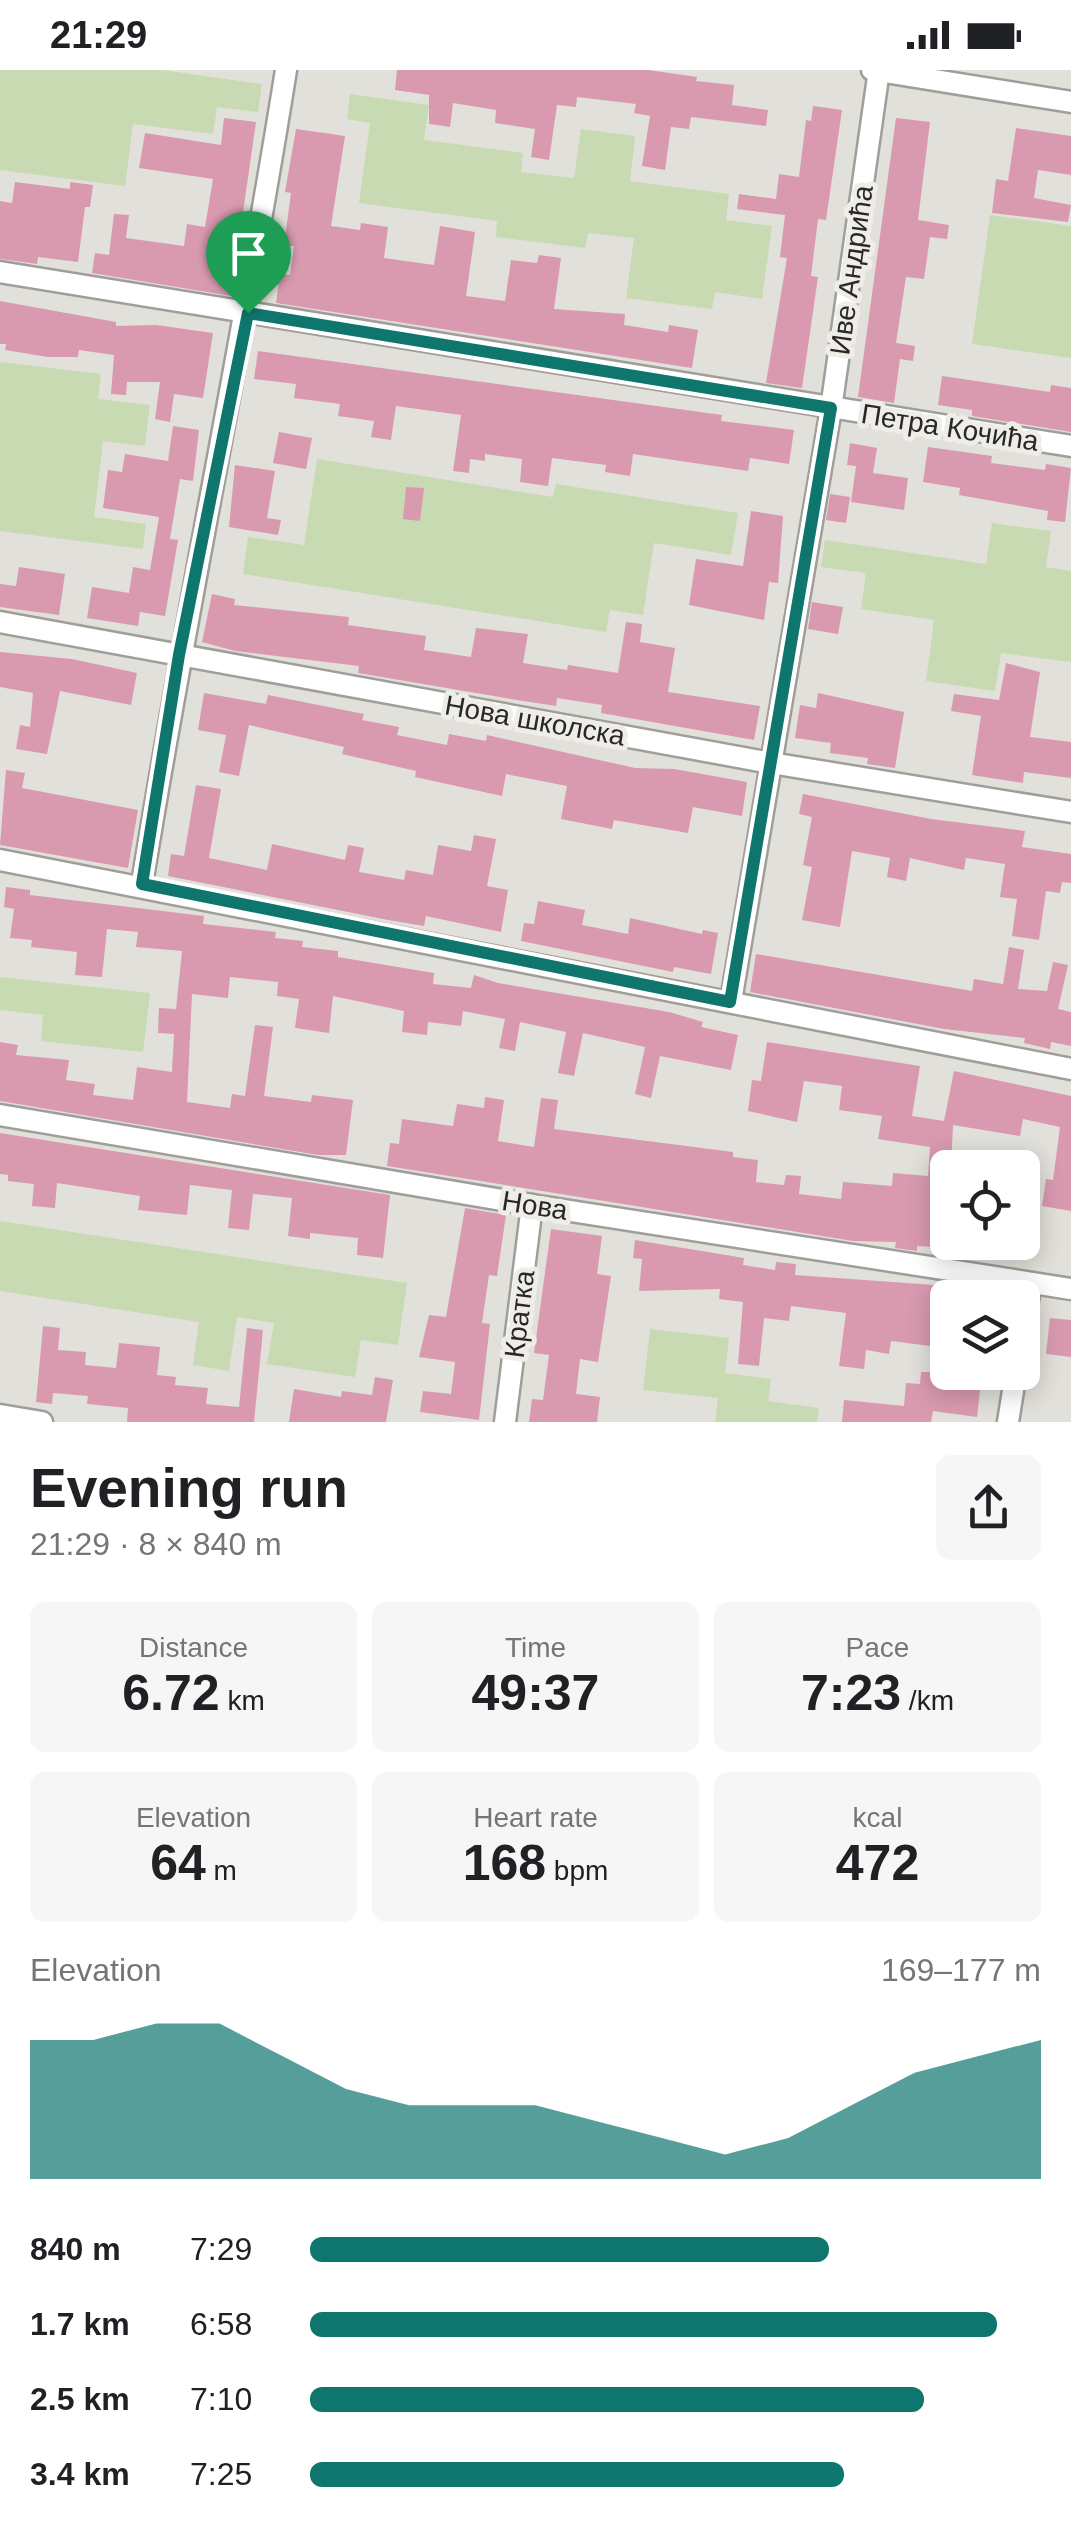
<!DOCTYPE html>
<meta charset="utf-8">
<style>
body{margin:0;font-family:Helvetica,sans-serif;background:#f6f6f6;color:#202124;height:100vh;display:flex;flex-direction:column;font-size:38px;white-space:nowrap}
*{box-sizing:border-box;margin:0}
p{font-size:32px;color:#757577}
.icon{flex:none;width:55px;height:55px;fill:none;stroke:currentColor;stroke-width:2;stroke-linecap:round;stroke-linejoin:round}
.map{position:relative;height:1352px;overflow:hidden}
.drawer{display:flex;flex-direction:column;background:#fff;flex:1}
.drawer>*{flex:none}
.tools{position:absolute;left:930px;top:1080px;display:grid;gap:20px}
.tools a{display:grid;place-items:center;width:110px;height:110px;border-radius:15px;background:#fff;box-shadow:0 5px 25px #0003;font-size:50px}
.pin{position:absolute;display:grid;place-items:center;width:85px;height:85px;color:#fff;margin:-102px -42px;border-radius:50% 50% 50% 0;rotate:-45deg;box-shadow:0 0 10px #0007}
.pin .icon{rotate:45deg}
.round{display:grid;place-items:center;flex:none;width:105px;height:105px;border-radius:15px;background:#f6f6f6}
.headline{display:flex;align-items:center;justify-content:space-between;height:170px;padding:0 30px}
h1{font-size:55px;font-weight:800;line-height:75px}
.figures{display:grid;grid-template-columns:repeat(3,1fr);gap:15px;height:170px;padding:10px 30px}
.figures div{display:grid;align-content:center;border-radius:15px;background:#f6f6f6;text-align:center}
.figures b{font-size:50px;font-weight:800}
.figures small{font-size:28px;font-weight:400}
.figures p{font-size:28px}
.chart{height:280px;padding:20px 30px}
.chart p{display:flex;justify-content:space-between}
.chart svg{width:100%;height:180px;margin-top:10px;fill:#0f766e;opacity:.7}
ul{padding:0 30px;list-style:none;font-size:32px}
li{display:grid;grid-template-columns:160px 120px 1fr;align-items:center;height:75px}
li i{height:25px;border-radius:12px;background:#0f766e}
.status{display:flex;justify-content:space-between;align-items:center;height:70px;padding:0 50px;background:#fff;direction:ltr}
.status svg{height:28px;fill:currentColor}
.map>svg:first-child{display:block}
</style>
<div class="status"><b>21:29</b><svg viewBox="0 0 49 12"><path d="M0 12V9h3v3zM5 12V6h3v6zM10 12V3h3v9zM15 12V0h3v12zM26 1h20v11H26zM47 4h2v5h-2z"/></svg></div>
<div class="map">
<svg width="1071" height="1352" viewBox="0 0 1071 1352">
<rect width="100%" height="100%" fill="#e2e0da"/>
<g fill="#c7dab1">
<path d="M 0,0 L 162,0 L 262,14 L 258,42 L 217,37 L 213,64 L 133,54 L 125,116 L 0,100 Z"/>
<path d="M 350,24 L 429,35 L 424,70 L 523,83 L 521,102 L 574,108 L 581,59 L 635,66 L 630,111 L 729,124 L 726,150 L 772,156 L 762,229 L 715,222 L 712,239 L 626,228 L 634,168 L 588,163 L 585,178 L 496,167 L 497,151 L 359,133 L 370,53 L 347,49 Z"/>
<path d="M 990,145 L 1071,156 L 1071,288 L 972,274 Z"/>
<path d="M 0,292 L 101,304 L 98,329 L 150,335 L 145,376 L 103,371 L 94,447 L 146,454 L 143,479 L 0,461 Z"/>
<path d="M 317,389 L 553,427 L 556,414 L 738,443 L 731,485 L 654,473 L 643,545 L 610,540 L 606,562 L 243,504 L 248,467 L 304,475 Z"/>
<path d="M 992,453 L 1051,461 L 1046,497 L 1071,501 L 1071,592 L 1001,583 L 995,621 L 926,611 L 934,550 L 861,539 L 866,503 L 821,497 L 825,470 L 986,494 Z"/>
<path d="M 0,907 L 150,923 L 143,982 L 41,971 L 43,945 L 0,940 Z"/>
<path d="M 0,1151 L 407,1213 L 398,1275 L 361,1270 L 355,1307 L 267,1294 L 274,1253 L 237,1247 L 229,1301 L 193,1295 L 199,1252 L 0,1221 Z"/>
<path d="M 650,1259 L 729,1268 L 725,1303 L 771,1309 L 768,1331 L 819,1338 L 817,1352 L 715,1352 L 718,1328 L 643,1320 Z"/>
</g>
<g fill="#d99ab0">
<path d="M 397,0 L 648,0 L 697,7 L 696,11 L 734,15 L 732,35 L 768,40 L 766,56 L 691,47 L 689,59 L 671,57 L 665,100 L 642,96 L 650,46 L 634,43 L 636,34 L 577,27 L 576,37 L 557,35 L 549,90 L 531,87 L 535,59 L 495,53 L 496,40 L 453,33 L 450,57 L 429,54 L 429,25 L 395,20 Z"/>
<path d="M 813,36 L 842,40 L 826,150 L 818,149 L 811,206 L 818,207 L 802,318 L 766,313 L 787,188 L 780,187 L 785,145 L 737,139 L 739,124 L 776,129 L 779,104 L 799,107 L 806,50 L 811,51 Z"/>
<path d="M 224,48 L 256,52 L 231,226 L 92,203 L 95,183 L 109,185 L 114,144 L 129,145 L 126,168 L 184,176 L 187,154 L 205,157 L 213,109 L 139,98 L 145,63 L 221,75 Z"/>
<path d="M 896,48 L 930,52 L 918,150 L 949,155 L 947,169 L 930,167 L 924,209 L 906,207 L 896,273 L 915,276 L 913,291 L 900,289 L 894,333 L 858,327 Z"/>
<path d="M 1016,58 L 1071,66 L 1071,105 L 1038,100 L 1034,128 L 1071,135 L 1068,152 L 992,143 L 996,109 L 1008,111 Z"/>
<path d="M 296,59 L 345,66 L 331,156 L 360,160 L 361,153 L 388,157 L 384,188 L 434,195 L 440,156 L 475,162 L 466,226 L 505,231 L 511,190 L 537,193 L 539,185 L 561,188 L 554,239 L 625,244 L 624,255 L 668,262 L 669,255 L 698,260 L 692,298 L 276,233 L 280,204 L 290,205 L 294,176 L 284,175 L 291,123 L 285,122 Z"/>
<path d="M 15,112 L 70,119 L 70,112 L 93,115 L 90,137 L 85,137 L 78,192 L 38,187 L 37,194 L 0,189 L 0,131 L 12,133 Z"/>
<path d="M 0,231 L 116,252 L 116,256 L 156,255 L 213,263 L 203,328 L 174,324 L 170,352 L 155,349 L 160,312 L 127,312 L 126,325 L 111,324 L 114,285 L 79,280 L 78,287 L 48,287 L 5,280 L 6,274 L 0,274 Z"/>
<path d="M 258,281 L 722,345 L 721,351 L 794,360 L 789,394 L 750,388 L 748,401 L 633,384 L 630,406 L 605,402 L 606,395 L 552,388 L 548,416 L 520,412 L 522,389 L 485,384 L 485,391 L 470,389 L 469,403 L 453,401 L 461,345 L 396,336 L 391,370 L 371,367 L 374,351 L 338,346 L 340,334 L 294,328 L 296,314 L 254,309 Z"/>
<path d="M 942,306 L 1050,322 L 1051,315 L 1071,318 L 1071,362 L 972,346 L 972,340 L 938,335 Z"/>
<path d="M 173,356 L 199,360 L 193,411 L 180,409 L 170,469 L 178,470 L 165,546 L 140,542 L 138,556 L 87,548 L 92,517 L 129,523 L 133,497 L 150,500 L 159,447 L 103,438 L 108,400 L 122,402 L 125,384 L 168,391 Z"/>
<path d="M 279,362 L 312,368 L 306,399 L 273,393 Z"/>
<path d="M 850,373 L 877,378 L 873,403 L 908,408 L 904,440 L 851,432 L 856,396 L 847,395 Z"/>
<path d="M 928,377 L 992,386 L 991,393 L 1045,400 L 1046,394 L 1071,398 L 1065,452 L 1047,450 L 1048,441 L 959,425 L 960,418 L 923,412 Z"/>
<path d="M 235,395 L 275,401 L 267,448 L 281,450 L 278,465 L 229,457 Z"/>
<path d="M 406,417 L 424,418 L 420,451 L 403,449 Z"/>
<path d="M 830,424 L 850,427 L 846,453 L 826,450 Z"/>
<path d="M 751,441 L 783,446 L 778,513 L 769,512 L 764,550 L 689,535 L 696,489 L 743,496 Z"/>
<path d="M 19,497 L 65,504 L 59,545 L 0,537 L 0,514 L 16,516 Z"/>
<path d="M 212,524 L 235,529 L 234,535 L 349,547 L 348,555 L 426,566 L 424,580 L 471,587 L 476,558 L 528,564 L 523,593 L 567,600 L 568,595 L 618,603 L 626,552 L 642,554 L 640,572 L 675,578 L 668,622 L 760,636 L 754,670 L 601,643 L 602,635 L 557,628 L 556,636 L 517,630 L 358,603 L 359,596 L 235,581 L 202,572 Z"/>
<path d="M 812,532 L 843,537 L 838,564 L 808,559 Z"/>
<path d="M 0,582 L 72,589 L 137,603 L 131,635 L 60,621 L 47,684 L 16,679 L 20,655 L 30,657 L 33,623 L 0,617 Z"/>
<path d="M 1006,593 L 1040,602 L 1030,667 L 1071,672 L 1071,708 L 1024,702 L 1023,713 L 972,705 L 981,646 L 951,641 L 954,624 L 999,630 Z"/>
<path d="M 204,623 L 266,634 L 268,625 L 364,644 L 362,650 L 399,657 L 397,665 L 447,675 L 449,664 L 486,671 L 487,665 L 635,698 L 674,699 L 747,712 L 742,746 L 693,737 L 688,763 L 614,750 L 612,759 L 561,749 L 567,716 L 506,704 L 502,726 L 415,707 L 416,701 L 342,684 L 344,677 L 249,655 L 239,706 L 219,702 L 226,665 L 198,660 Z"/>
<path d="M 818,623 L 904,642 L 895,698 L 867,694 L 868,688 L 830,683 L 831,673 L 795,668 L 800,635 L 816,638 Z"/>
<path d="M 6,700 L 25,703 L 22,718 L 138,740 L 128,798 L 0,775 Z"/>
<path d="M 196,715 L 221,719 L 209,788 L 267,800 L 272,774 L 345,790 L 348,775 L 364,778 L 359,802 L 404,810 L 406,800 L 433,805 L 438,775 L 471,781 L 474,765 L 496,769 L 487,816 L 508,820 L 501,862 L 426,846 L 424,856 L 388,850 L 168,806 L 171,784 L 184,786 Z"/>
<path d="M 803,724 L 931,749 L 1025,761 L 1022,777 L 1071,784 L 1071,813 L 1062,812 L 1060,823 L 1046,821 L 1039,870 L 1012,866 L 1017,829 L 1000,827 L 1005,794 L 966,788 L 964,800 L 910,788 L 906,811 L 887,807 L 890,788 L 852,781 L 840,857 L 802,850 L 812,797 L 803,795 L 812,747 L 799,744 Z"/>
<path d="M 6,817 L 30,820 L 30,825 L 204,846 L 203,854 L 276,862 L 275,868 L 303,871 L 302,877 L 338,881 L 338,887 L 434,903 L 433,914 L 471,918 L 474,905 L 498,913 L 669,942 L 703,952 L 701,957 L 738,965 L 731,1000 L 660,986 L 651,1028 L 635,1024 L 645,977 L 583,963 L 574,1006 L 558,1003 L 566,962 L 520,952 L 515,981 L 499,978 L 505,949 L 463,941 L 461,956 L 428,952 L 427,965 L 402,962 L 404,941 L 333,926 L 329,963 L 295,958 L 299,929 L 277,926 L 278,912 L 230,907 L 228,928 L 192,924 L 187,1032 L 230,1038 L 232,1024 L 245,1026 L 255,955 L 273,957 L 264,1026 L 311,1032 L 312,1025 L 353,1030 L 346,1085 L 318,1085 L 0,1031 L 0,972 L 18,975 L 16,985 L 69,990 L 66,1010 L 95,1014 L 93,1025 L 133,1030 L 137,997 L 172,1002 L 174,964 L 158,963 L 159,938 L 176,939 L 182,881 L 136,877 L 138,862 L 107,859 L 102,907 L 75,905 L 77,882 L 31,877 L 32,870 L 10,868 L 14,839 L 4,837 Z"/>
<path d="M 538,831 L 585,840 L 582,855 L 628,864 L 630,848 L 702,864 L 703,860 L 718,863 L 711,904 L 674,897 L 673,902 L 521,871 L 524,853 L 534,854 Z"/>
<path d="M 1009,877 L 1024,880 L 1018,919 L 1047,921 L 1053,892 L 1068,895 L 1058,939 L 1071,942 L 1071,976 L 1051,972 L 1050,979 L 1024,973 L 1025,968 L 944,959 L 750,922 L 756,884 L 972,921 L 974,909 L 1003,914 Z"/>
<path d="M 767,972 L 920,996 L 912,1046 L 944,1051 L 954,1001 L 1071,1026 L 1071,1141 L 1042,1136 L 1046,1109 L 1053,1110 L 1060,1057 L 1023,1049 L 1020,1066 L 953,1055 L 951,1098 L 948,1098 L 948,1178 L 917,1176 L 917,1181 L 895,1178 L 896,1172 L 853,1171 L 387,1096 L 390,1073 L 399,1074 L 402,1049 L 453,1056 L 457,1034 L 484,1038 L 485,1027 L 504,1030 L 498,1071 L 534,1077 L 541,1028 L 558,1030 L 554,1059 L 733,1082 L 733,1087 L 758,1090 L 756,1112 L 784,1115 L 786,1105 L 801,1106 L 799,1124 L 841,1129 L 843,1112 L 892,1116 L 893,1103 L 928,1106 L 930,1077 L 878,1069 L 882,1046 L 839,1040 L 842,1016 L 804,1011 L 797,1052 L 748,1041 L 752,1010 L 761,1011 Z"/>
<path d="M 0,1063 L 390,1125 L 383,1188 L 357,1185 L 358,1168 L 310,1163 L 310,1169 L 288,1166 L 292,1128 L 253,1124 L 249,1160 L 228,1158 L 232,1120 L 190,1115 L 187,1145 L 138,1140 L 140,1126 L 57,1113 L 55,1138 L 32,1136 L 34,1114 L 8,1111 L 8,1105 L 0,1104 Z"/>
<path d="M 465,1138 L 506,1145 L 497,1206 L 489,1205 L 482,1253 L 490,1254 L 479,1350 L 420,1342 L 423,1321 L 451,1324 L 455,1292 L 419,1287 L 429,1245 L 446,1247 Z"/>
<path d="M 551,1159 L 602,1166 L 597,1204 L 611,1206 L 598,1292 L 580,1289 L 576,1324 L 600,1327 L 597,1352 L 529,1352 L 532,1329 L 543,1330 L 549,1285 L 534,1283 Z"/>
<path d="M 635,1170 L 744,1188 L 743,1195 L 775,1200 L 776,1192 L 796,1194 L 795,1205 L 948,1216 L 946,1278 L 891,1271 L 889,1284 L 866,1280 L 864,1299 L 839,1296 L 846,1243 L 791,1236 L 789,1251 L 764,1248 L 759,1296 L 738,1294 L 743,1232 L 719,1229 L 720,1219 L 639,1221 L 642,1189 L 633,1188 Z"/>
<path d="M 1050,1248 L 1071,1250 L 1071,1287 L 1046,1284 Z"/>
<path d="M 43,1256 L 60,1258 L 58,1280 L 86,1282 L 85,1295 L 116,1298 L 119,1273 L 160,1277 L 157,1305 L 176,1307 L 175,1315 L 208,1318 L 206,1334 L 239,1337 L 247,1258 L 263,1260 L 254,1352 L 127,1352 L 128,1338 L 87,1334 L 88,1326 L 53,1323 L 52,1334 L 36,1332 Z"/>
<path d="M 921,1302 L 982,1302 L 977,1347 L 933,1341 L 931,1352 L 842,1352 L 844,1330 L 904,1336 L 906,1313 L 920,1314 Z"/>
<path d="M 375,1307 L 393,1310 L 386,1352 L 289,1352 L 294,1319 L 341,1327 L 342,1321 L 372,1325 Z"/>
</g>
<g fill="none" stroke-linecap="round" stroke-linejoin="round">
<g stroke="#9f9e98" stroke-width="25">
<g id="minor">
<path d="M 872,0 L 1071,32"/>
<path d="M 0,202 L 1071,376"/>
<path d="M 0,552 L 771,693 L 1071,742"/>
<path d="M 0,790 L 1071,999"/>
<path d="M 142,814 C 186,542 243,272 286,0"/>
<path d="M 731,931 L 831,339 L 879,0"/>
<path d="M 0,1045 L 532,1135 L 1071,1219"/>
<path d="M 1022,1264 L 1031,1213"/>
<path d="M 0,1345 L 42,1352"/>
<path d="M 505,1352 L 532,1135"/>
<path d="M 1008,1352 L 1016,1302"/>
</g>
</g>
<use href="#minor" stroke="#fff" stroke-width="20"/>
</g>
<g fill="none" stroke-linecap="round" stroke-linejoin="round">
<g stroke="#fff" stroke-width="20">
<path id="route" d="M 248,243 L 831,338 L 730,932 L 142,814 L 179,585 Z"/>
</g>
<use href="#route" stroke="#0f766e" stroke-width="12"/>
</g>
<g text-anchor="middle" stroke-width="10" stroke-linejoin="round" paint-order="stroke">
<g font-size="28" fill="#292826" stroke="#efede7">
<text transform="translate(851 200) rotate(-82)" y="10">Иве Андрића</text>
<text transform="translate(950 357) rotate(9)" y="10">Петра Кочића</text>
<text transform="translate(535 650) rotate(10)" y="10">Нова школска</text>
<text transform="translate(535 1135) rotate(9)" y="10">Нова</text>
<text transform="translate(519 1244) rotate(-83)" y="10">Кратка</text>
</g>
</g>
</svg>
<div class="tools">
<a><svg class="icon" aria-label="locate" viewBox="0 0 24 24"><circle cx="12" cy="12" r="6"/><path d="M12 2v4M12 18v4M2 12h4M18 12h4"/></svg></a>
<a><svg class="icon" aria-label="layers" viewBox="0 0 24 24"><path d="M12 4l9 5-9 5-9-5zM3 14l9 5 9-5"/></svg></a>
</div>
<div class="pin" style="left:248px;top:243px;background:#1e9e55"><svg class="icon" aria-label="arrive" viewBox="0 0 24 24"><path d="M6 21V4h12l-3 4 3 4H6"/></svg></div>
</div>
<section class="drawer">
<div class="headline"><div><h1>Evening run</h1><p>21:29 · 8 × 840 m</p></div><a class="round"><svg class="icon" aria-label="share" viewBox="0 0 24 24"><path d="M12 15V3M7 8l5-5 5 5M5 13v7h14v-7"/></svg></a></div>
<div class="figures">
<div><p>Distance</p><b>6.72<small> km</small></b></div>
<div><p>Time</p><b>49:37</b></div>
<div><p>Pace</p><b>7:23<small> /km</small></b></div>
</div>
<div class="figures">
<div><p>Elevation</p><b>64<small> m</small></b></div>
<div><p>Heart rate</p><b>168<small> bpm</small></b></div>
<div><p>kcal</p><b>472</b></div>
</div>
<div class="chart"><p><span>Elevation</span>169–177 m</p>
<svg viewBox="0 0 160 44" preserveAspectRatio="none"><path d="M0 44V10L10 10L20 6L30 6L40 14L50 22L60 26L70 26L80 26L90 30L100 34L110 38L120 34L130 26L140 18L150 14L160 10V44z"/></svg>
</div>
<ul>
<li><b>840 m</b>7:29<i style="width:71%"></i></li>
<li><b>1.7 km</b>6:58<i style="width:94%"></i></li>
<li><b>2.5 km</b>7:10<i style="width:84%"></i></li>
<li><b>3.4 km</b>7:25<i style="width:73%"></i></li>
</ul>
</section>
